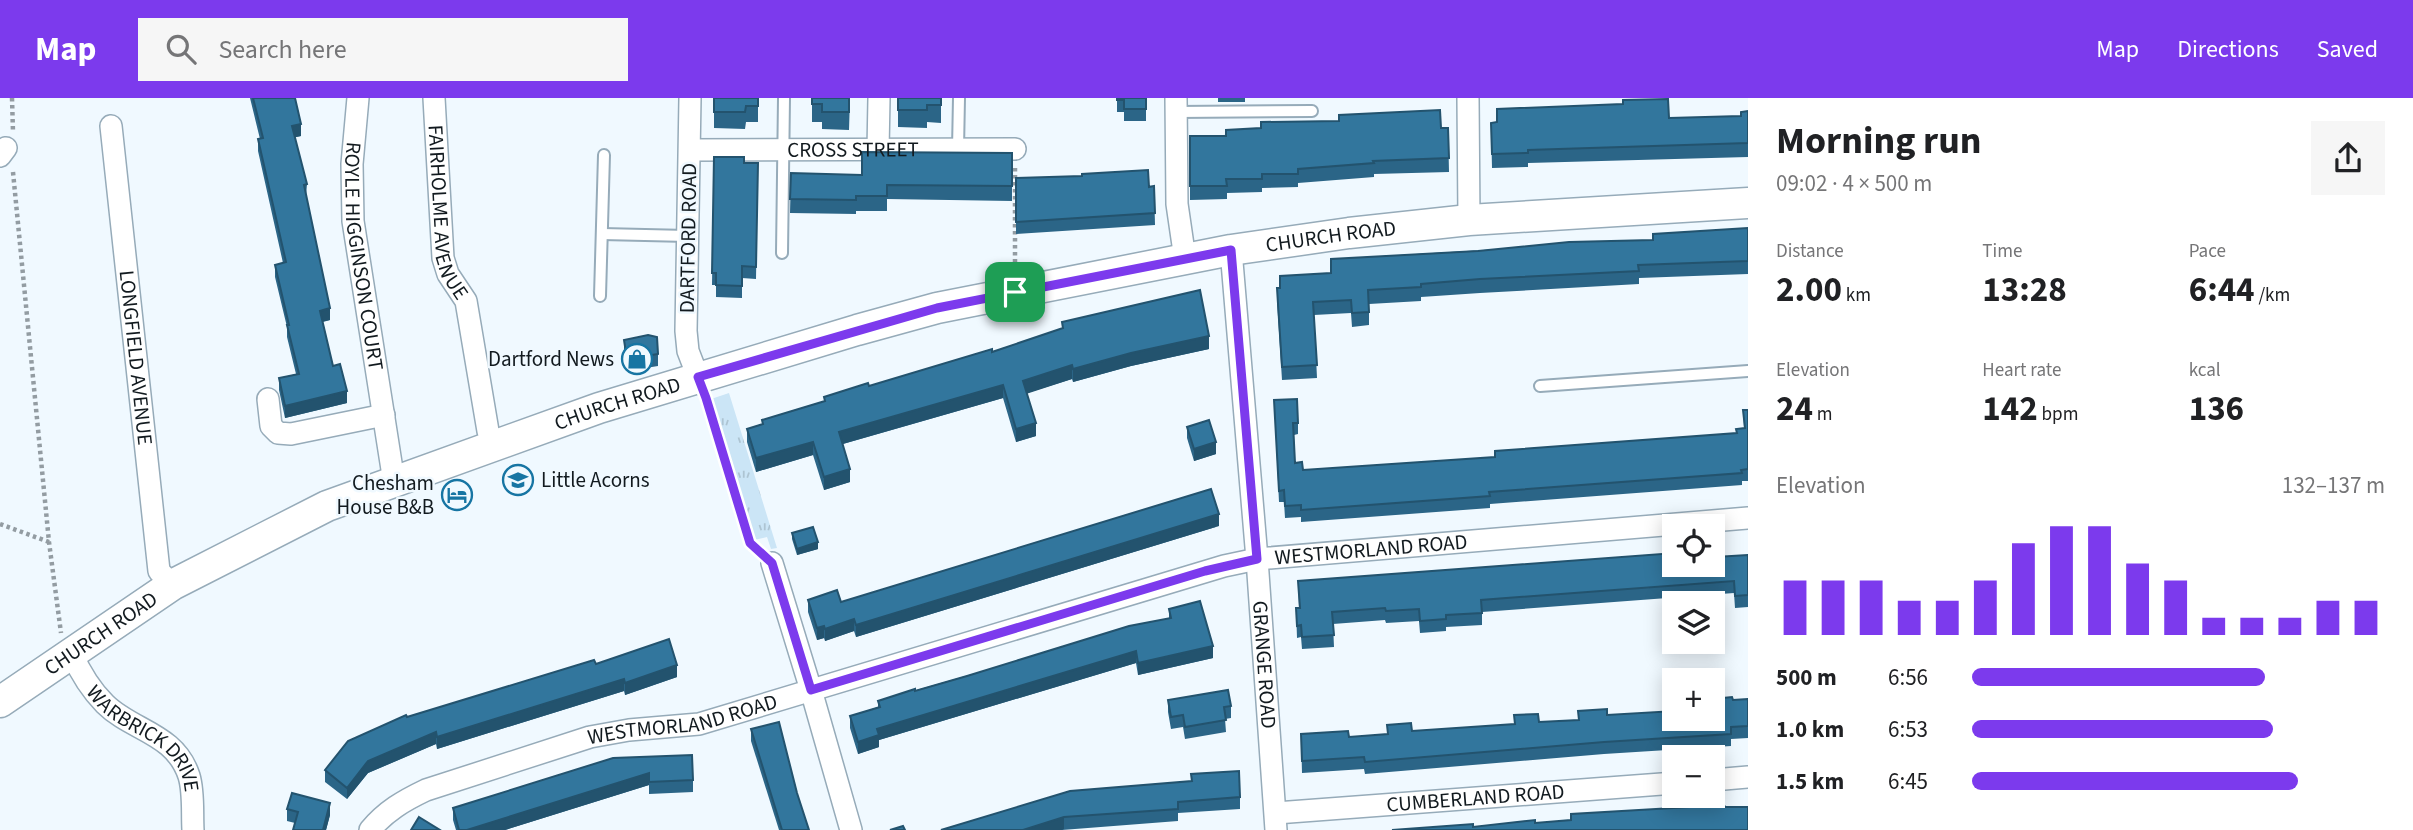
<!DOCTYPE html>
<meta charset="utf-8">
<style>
body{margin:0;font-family:"Source Sans 3",sans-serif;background:#f6f6f6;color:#202124;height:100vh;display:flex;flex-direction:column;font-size:26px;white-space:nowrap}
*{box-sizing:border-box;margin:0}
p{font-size:23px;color:#757577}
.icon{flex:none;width:38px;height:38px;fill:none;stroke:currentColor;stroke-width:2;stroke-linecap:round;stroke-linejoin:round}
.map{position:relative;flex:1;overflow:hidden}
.panel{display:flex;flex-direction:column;background:#fff;width:665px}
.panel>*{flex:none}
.tools{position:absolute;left:1662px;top:416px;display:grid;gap:14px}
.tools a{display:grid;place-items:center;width:63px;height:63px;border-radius:0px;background:#fff;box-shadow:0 4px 18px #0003;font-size:35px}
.pin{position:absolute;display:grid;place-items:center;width:60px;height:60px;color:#fff;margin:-30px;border-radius:14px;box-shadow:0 4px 10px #0006}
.round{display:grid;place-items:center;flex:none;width:74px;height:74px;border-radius:0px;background:#f6f6f6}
.summary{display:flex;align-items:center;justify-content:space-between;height:119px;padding:0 28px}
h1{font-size:38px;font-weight:700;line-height:52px}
.stats{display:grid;grid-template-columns:repeat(3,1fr);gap:10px;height:119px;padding:7px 28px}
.stats div{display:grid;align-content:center}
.stats b{font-size:35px;font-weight:700}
.stats small{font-size:19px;font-weight:400}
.stats p{font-size:19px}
.chart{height:196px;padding:14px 28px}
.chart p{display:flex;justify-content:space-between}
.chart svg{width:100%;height:126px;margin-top:7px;stroke:#7c3aed;stroke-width:6}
ul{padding:0 28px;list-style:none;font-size:23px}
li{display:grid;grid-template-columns:112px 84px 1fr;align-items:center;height:52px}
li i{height:18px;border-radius:9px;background:#7c3aed}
header{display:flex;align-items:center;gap:42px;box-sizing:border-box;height:98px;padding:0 35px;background:#7c3aed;color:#fff}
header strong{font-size:33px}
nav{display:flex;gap:38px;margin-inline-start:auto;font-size:24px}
.search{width:490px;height:63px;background:#f6f6f6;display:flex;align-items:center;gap:18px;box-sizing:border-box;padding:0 24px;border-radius:0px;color:#757577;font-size:26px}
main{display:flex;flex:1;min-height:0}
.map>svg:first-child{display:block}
</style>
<header>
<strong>Map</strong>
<div class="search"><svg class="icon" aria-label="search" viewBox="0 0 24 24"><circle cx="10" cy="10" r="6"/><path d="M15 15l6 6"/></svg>Search here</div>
<nav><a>Map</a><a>Directions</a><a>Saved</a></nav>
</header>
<main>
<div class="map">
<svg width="1748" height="732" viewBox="0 0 1748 732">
<defs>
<pattern id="grass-tufts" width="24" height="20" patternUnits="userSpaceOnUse" patternTransform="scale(1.75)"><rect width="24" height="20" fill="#cbe5f6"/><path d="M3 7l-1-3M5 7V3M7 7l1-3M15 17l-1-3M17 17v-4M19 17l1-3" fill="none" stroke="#adc4d2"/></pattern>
</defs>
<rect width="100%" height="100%" fill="#f0f9ff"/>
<path fill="url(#grass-tufts)" d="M 729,295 L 777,450 L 771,451 L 767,439 L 754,442 L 711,301 Z"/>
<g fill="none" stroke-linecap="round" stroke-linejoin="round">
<g stroke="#96abb9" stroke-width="14">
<g id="lane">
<path d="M 1176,14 L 1312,13"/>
<path d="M 958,51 L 959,0"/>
<path d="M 602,136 L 688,138"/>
<path d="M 782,155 L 784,0"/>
<path d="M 600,198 L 604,57"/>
<path d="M 1540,288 L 1748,273"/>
</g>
</g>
<g stroke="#96abb9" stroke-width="24">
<g id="street">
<path id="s1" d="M 358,0 L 352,66 L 353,123 L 394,384"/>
<path id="s2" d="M 434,0 L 443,160 L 448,176 L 466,203 L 488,333 L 494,348"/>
<path d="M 690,0 L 686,233 L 688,253 L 698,279"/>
<path d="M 1176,0 L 1177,106 L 1185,161"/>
<path d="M 1468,0 L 1469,122"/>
<path id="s3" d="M 111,28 L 159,473 L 172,487"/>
<path id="s4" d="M 690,52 L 1015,51"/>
<path d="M 878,52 L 879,0"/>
<path d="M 0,58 L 6,50"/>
<path id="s5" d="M 1231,152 L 1257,461 L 1276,732"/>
<path d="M 268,301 L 271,328 L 278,335 L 291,336 L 384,317"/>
<path d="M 772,465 L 811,592 L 851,732"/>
<path id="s6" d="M 72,556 C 80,574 91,592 105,606 C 132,633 175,635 189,678 C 194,694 192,715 193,732"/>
<path d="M 1713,682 L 1748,679"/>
<path id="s7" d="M 1276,715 L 1675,685"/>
<path id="s8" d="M 370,732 C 386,713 403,703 426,692 L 590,639 L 629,632 L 699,626 L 1224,468 L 1257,461 L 1748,420"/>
</g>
</g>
<g stroke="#96abb9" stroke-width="33">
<g id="secondary">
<path id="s9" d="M 0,604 L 172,487 L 327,408 L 599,310 L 857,232 L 937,210 L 1231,152 L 1349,135 L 1469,122 L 1748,105"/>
</g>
</g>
<g stroke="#939ca2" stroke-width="4.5" stroke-dasharray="3.5 3.5" stroke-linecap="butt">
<path d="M 12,0 L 13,34"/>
<path d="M 1015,70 L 1015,169"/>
<path d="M 13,74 L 49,444 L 61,535"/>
<path d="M 707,303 L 750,445 L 758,452"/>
<path d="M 0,426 L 49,444"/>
</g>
<use href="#lane" stroke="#fff" stroke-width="10"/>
<use href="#street" stroke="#fff" stroke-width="21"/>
<use href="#secondary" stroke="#fff" stroke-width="30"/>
</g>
<g fill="#2b6587">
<path d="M 250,0 L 295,0 L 301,38 L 295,39 L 307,86 L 306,98 L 330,222 L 323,224 L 333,268 L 347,305 L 285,320 L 279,292 L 279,280 L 296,276 L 287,239 L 287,229 L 275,179 L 275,167 L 283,165 L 258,53 L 258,41 L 260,41 Z"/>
<path d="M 714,0 L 758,0 L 758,24 L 746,24 L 745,31 L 714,30 Z"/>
<path d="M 812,0 L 850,0 L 849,32 L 822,31 L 822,24 L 812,24 Z"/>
<path d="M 898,0 L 941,0 L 941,25 L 927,24 L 927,30 L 898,29 Z"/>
<path d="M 1117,0 L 1146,0 L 1146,23 L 1124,23 L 1124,14 L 1117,14 Z"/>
<rect x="1218" y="0" width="27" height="4"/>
<path d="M 1748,13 L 1748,59 L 1528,65 L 1528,69 L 1492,70 L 1491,25 L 1741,18 Z"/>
<path d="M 1448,30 L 1449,74 L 1374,76 L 1374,79 L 1298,85 L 1298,89 L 1262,90 L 1262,94 L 1227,95 L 1227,101 L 1190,102 L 1190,38 Z"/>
<path d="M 1012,55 L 1012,103 L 887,101 L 887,113 L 856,113 L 856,116 L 790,115 L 791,75 L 862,77 Z"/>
<path d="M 714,59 L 744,65 L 758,65 L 756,181 L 742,180 L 742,200 L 716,199 L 716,187 L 712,187 Z"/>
<path d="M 1016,80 L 1154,88 L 1155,127 L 1016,136 Z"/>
<path d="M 1748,130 L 1748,176 L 1639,180 L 1639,186 L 1480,195 L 1421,199 L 1421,203 L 1369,206 L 1369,227 L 1352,229 L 1351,215 L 1314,217 L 1317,280 L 1282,282 L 1277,203 L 1277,190 L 1280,190 L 1280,178 L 1331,175 L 1331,161 L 1653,142 Z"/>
<path d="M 1062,224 L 1209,251 L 1131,268 L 1073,284 L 1072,281 L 1027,295 L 1036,338 L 1016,344 L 1003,300 L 843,346 L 850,384 L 824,392 L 813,357 L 756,374 L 747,344 L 747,331 L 762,327 L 762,322 L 824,303 L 824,299 L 869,288 L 992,254 L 1062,231 Z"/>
<path d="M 624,242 L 658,256 L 658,268 L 627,273 L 624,254 Z"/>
<path d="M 1274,302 L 1298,325 L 1298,336 L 1294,337 L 1295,365 L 1303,372 L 1495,359 L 1736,335 L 1744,330 L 1743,312 L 1748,312 L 1748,383 L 1742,383 L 1742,387 L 1490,406 L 1490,410 L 1301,424 L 1301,419 L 1285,420 L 1284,404 L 1279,404 Z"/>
<path d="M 1187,329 L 1216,356 L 1194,363 L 1187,340 Z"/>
<path d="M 1219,428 L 856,539 L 854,533 L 825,543 L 824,540 L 817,542 L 808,514 L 808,502 L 841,504 Z"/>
<path d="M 792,435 L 818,451 L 797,457 L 792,441 Z"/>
<path d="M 1748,457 L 1748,509 L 1735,510 L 1734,495 L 1482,514 L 1482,527 L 1446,529 L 1446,533 L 1420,535 L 1419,523 L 1386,525 L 1385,522 L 1333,526 L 1334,549 L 1302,551 L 1301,539 L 1297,540 L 1296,510 L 1299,510 L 1298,483 Z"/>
<path d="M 1169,511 L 1213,560 L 1138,577 L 1136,565 L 879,642 L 879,649 L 858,656 L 850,630 L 850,618 L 878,609 L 878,603 L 1169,520 Z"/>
<path d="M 596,566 L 677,579 L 625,597 L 624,593 L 437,651 L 436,646 L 368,675 L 347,701 L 325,684 L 325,672 L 407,619 Z"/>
<path d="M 1748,601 L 1748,640 L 1731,641 L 1731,648 L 1604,656 L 1365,676 L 1364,671 L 1302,675 L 1301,636 L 1349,639 L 1387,636 L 1387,627 L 1412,633 L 1514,626 L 1514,617 L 1539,624 L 1578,622 L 1607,617 L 1675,621 L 1733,602 Z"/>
<path d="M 1168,602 L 1231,608 L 1231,620 L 1225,621 L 1226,634 L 1185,641 L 1183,629 L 1171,631 L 1168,614 Z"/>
<path d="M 751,631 L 797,695 L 809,732 L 779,732 L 751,643 Z"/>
<path d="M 613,660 L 693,682 L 693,694 L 649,696 L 649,687 L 505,732 L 456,732 L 453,722 L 453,710 Z"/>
<path d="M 1070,693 L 1240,699 L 1240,711 L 1178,715 L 1178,723 L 1062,732 L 941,732 Z"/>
<path d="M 287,711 L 330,717 L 326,732 L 293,732 L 295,725 L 287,723 Z"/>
</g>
<g fill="#23536e">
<path d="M 301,26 L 301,38 L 292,40 L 292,28 Z"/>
<path d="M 330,210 L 330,222 L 320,224 L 320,213 Z"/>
<path d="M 1209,238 L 1209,251 L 1131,268 L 1073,284 L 1073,271 L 1131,255 Z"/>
<path d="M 1072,267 L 1072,281 L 1023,297 L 1023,283 Z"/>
<path d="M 1003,287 L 1003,300 L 839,347 L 839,334 Z"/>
<path d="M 347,293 L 347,305 L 285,320 L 285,308 Z"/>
<path d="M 1036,325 L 1036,338 L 1016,344 L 1016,331 Z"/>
<path d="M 813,344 L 813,357 L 756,374 L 756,360 Z"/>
<path d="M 1216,344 L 1216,356 L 1194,363 L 1194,351 Z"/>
<path d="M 850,371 L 850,384 L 824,392 L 824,379 Z"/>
<path d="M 1219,416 L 1219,428 L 856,539 L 856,527 Z"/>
<path d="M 818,444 L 818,451 L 797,457 L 797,451 Z"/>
<path d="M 854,521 L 854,533 L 825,543 L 825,531 Z"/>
<path d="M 824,528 L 824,540 L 817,542 L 817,530 Z"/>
<path d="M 1213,548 L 1213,560 L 1138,577 L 1138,565 Z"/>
<path d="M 1136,553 L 1136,565 L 879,642 L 879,649 L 858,656 L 858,644 L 877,631 Z"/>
<path d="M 677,567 L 677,579 L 625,597 L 625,585 Z"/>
<path d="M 624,581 L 624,593 L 437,651 L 437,639 Z"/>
<path d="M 436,634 L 436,646 L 368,675 L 347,701 L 347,690 L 368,663 Z"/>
<path d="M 649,675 L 649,687 L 505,732 L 467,732 Z"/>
<path d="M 330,705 L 330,717 L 326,732 L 323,732 Z"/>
<path d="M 1064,719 L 1064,731 L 1062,732 L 1023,732 Z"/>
</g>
<g fill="#32769d" stroke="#23536e" stroke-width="2">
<path d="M 253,0 L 295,0 L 301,26 L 292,28 L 307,86 L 304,87 L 330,210 L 320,213 L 333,268 L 340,266 L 347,293 L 285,308 L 279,280 L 299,276 L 287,227 L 289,227 L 275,167 L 286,164 L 258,41 L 263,40 Z"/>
<path d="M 714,0 L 758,0 L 758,8 L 746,8 L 745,14 L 714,14 Z"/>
<path d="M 812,0 L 849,0 L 849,14 L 822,14 L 822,6 L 812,6 Z"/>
<path d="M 898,0 L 941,0 L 941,7 L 927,7 L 927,12 L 898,12 Z"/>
<path d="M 1117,0 L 1146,0 L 1146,11 L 1124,11 L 1124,2 L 1117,2 Z"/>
<path d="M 1668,1 L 1669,20 L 1741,18 L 1741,14 L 1748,13 L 1748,45 L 1528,52 L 1528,55 L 1492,56 L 1491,25 L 1497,24 L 1497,11 L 1623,6 L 1623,2 Z"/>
<path d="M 1440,12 L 1441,30 L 1448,30 L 1449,60 L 1373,63 L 1374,65 L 1298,71 L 1298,76 L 1262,76 L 1262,81 L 1226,81 L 1227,88 L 1190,88 L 1190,38 L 1226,38 L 1226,32 L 1261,30 L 1261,24 L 1339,23 L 1339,17 Z"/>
<path d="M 862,54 L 1012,55 L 1012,88 L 887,87 L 887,98 L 856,98 L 856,102 L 790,101 L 791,75 L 862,77 Z"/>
<path d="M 714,59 L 744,59 L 744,65 L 758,65 L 756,169 L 742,168 L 742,188 L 716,187 L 716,175 L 712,175 Z"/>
<path d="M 1148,72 L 1149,89 L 1154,88 L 1155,115 L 1016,124 L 1016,80 L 1082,78 L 1082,76 Z"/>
<path d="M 1748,130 L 1748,163 L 1638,167 L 1639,173 L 1480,181 L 1421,186 L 1421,189 L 1368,192 L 1369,214 L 1352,215 L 1351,202 L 1313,204 L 1317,267 L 1282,269 L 1277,190 L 1280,190 L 1280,178 L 1331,175 L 1331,161 L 1478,153 L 1569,144 L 1653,142 L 1653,136 Z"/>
<path d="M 1200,192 L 1209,238 L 1131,255 L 1073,271 L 1072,267 L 1023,283 L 1036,325 L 1016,331 L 1003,287 L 839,334 L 850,371 L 824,379 L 813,344 L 756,360 L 747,331 L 763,326 L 762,322 L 825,303 L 824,299 L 868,285 L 869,288 L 992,251 L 992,254 L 1063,230 L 1062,224 Z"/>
<path d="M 648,237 L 657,239 L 658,256 L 627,261 L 624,242 Z"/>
<path d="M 1297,301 L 1298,325 L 1293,325 L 1295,365 L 1302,364 L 1303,372 L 1495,359 L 1495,353 L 1737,335 L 1736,331 L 1745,330 L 1743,312 L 1748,312 L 1748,371 L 1741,372 L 1742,375 L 1489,394 L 1490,398 L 1301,412 L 1301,407 L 1285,408 L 1284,392 L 1279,393 L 1274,302 Z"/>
<path d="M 1209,322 L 1216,344 L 1194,351 L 1187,329 Z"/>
<path d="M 1211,391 L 1219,416 L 856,527 L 854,521 L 825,531 L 824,528 L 817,530 L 808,502 L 837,492 L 841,504 Z"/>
<path d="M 813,429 L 818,444 L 797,451 L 792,435 Z"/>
<path d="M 1713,452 L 1714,452 L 1715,459 L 1748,457 L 1748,497 L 1735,498 L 1734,483 L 1481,502 L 1482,515 L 1446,517 L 1446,521 L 1420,523 L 1419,511 L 1386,513 L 1385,510 L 1332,514 L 1334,537 L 1302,539 L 1301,527 L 1297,528 L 1296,510 L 1300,510 L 1298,483 L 1675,455 L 1675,467 L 1713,467 Z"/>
<path d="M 1200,503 L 1213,548 L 1138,565 L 1136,553 L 877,631 L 879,637 L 858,644 L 850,618 L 880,609 L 878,603 L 915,591 L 915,593 L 967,578 L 1129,528 L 1171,520 L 1169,511 Z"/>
<path d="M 669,541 L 677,567 L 625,585 L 624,581 L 437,639 L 436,634 L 368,663 L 347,690 L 325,672 L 348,643 L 406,617 L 407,619 L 594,562 L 596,566 Z"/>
<path d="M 1228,592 L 1231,608 L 1224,609 L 1226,622 L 1185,629 L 1183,617 L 1171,619 L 1168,602 Z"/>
<path d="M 1732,599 L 1733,602 L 1748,601 L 1748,628 L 1731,629 L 1731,636 L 1604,644 L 1365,664 L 1364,659 L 1302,663 L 1301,636 L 1348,633 L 1349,639 L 1388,636 L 1387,627 L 1411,625 L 1412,633 L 1515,626 L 1514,617 L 1538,616 L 1539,624 L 1579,622 L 1578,613 L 1607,611 L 1607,617 L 1675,613 L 1675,621 L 1713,621 L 1713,601 Z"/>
<path d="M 779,624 L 797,695 L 809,732 L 782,732 L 751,631 Z"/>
<path d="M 692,657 L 693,682 L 649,684 L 649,675 L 467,732 L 459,732 L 453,710 L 613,660 Z"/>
<path d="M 1239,673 L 1240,699 L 1178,704 L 1178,711 L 1064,719 L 1023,732 L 941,732 L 1070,693 L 1192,683 L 1191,676 Z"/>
<path d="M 292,695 L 330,705 L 323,732 L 293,732 L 298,714 L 287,711 Z"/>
<path d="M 1724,707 L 1725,709 L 1748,709 L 1748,732 L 1392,732 L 1473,726 L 1473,729 L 1535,722 L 1535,725 L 1571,722 L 1571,716 Z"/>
<path d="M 419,719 L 440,732 L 411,732 Z"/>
<path d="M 903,728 L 905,732 L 890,732 Z"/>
</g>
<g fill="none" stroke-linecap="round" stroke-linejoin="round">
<g stroke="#fff" stroke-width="14">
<path id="route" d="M 1231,152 L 1257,461 L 1205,473 L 811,592 L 772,465 L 750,445 L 706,300 L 698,279 L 937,210 Z"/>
</g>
<use href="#route" stroke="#7c3aed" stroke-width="9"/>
</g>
<defs>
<g id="shop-ring" transform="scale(1.575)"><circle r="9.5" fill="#f0f9ff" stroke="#1775a3" stroke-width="1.5"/><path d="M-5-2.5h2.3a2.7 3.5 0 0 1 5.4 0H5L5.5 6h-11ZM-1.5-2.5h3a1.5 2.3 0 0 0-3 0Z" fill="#1775a3"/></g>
<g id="school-ring" transform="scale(1.575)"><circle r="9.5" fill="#f0f9ff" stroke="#1775a3" stroke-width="1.5"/><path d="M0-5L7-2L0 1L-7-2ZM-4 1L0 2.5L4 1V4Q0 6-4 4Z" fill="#1775a3"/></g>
<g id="hotel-ring" transform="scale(1.575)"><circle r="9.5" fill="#f0f9ff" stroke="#1775a3" stroke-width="1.5"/><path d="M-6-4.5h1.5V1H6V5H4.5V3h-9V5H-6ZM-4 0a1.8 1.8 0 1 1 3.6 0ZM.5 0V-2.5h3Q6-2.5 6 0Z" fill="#1775a3"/></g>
</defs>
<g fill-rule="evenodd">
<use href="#shop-ring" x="637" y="261"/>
<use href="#school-ring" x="518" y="382"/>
<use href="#hotel-ring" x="457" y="397"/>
</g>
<g text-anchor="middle" stroke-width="5" stroke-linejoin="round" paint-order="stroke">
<g font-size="21" fill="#121a1f" stroke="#f0f9ff">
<text dy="7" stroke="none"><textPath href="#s4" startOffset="163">CROSS STREET</textPath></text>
<text dy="7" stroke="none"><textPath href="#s2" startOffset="116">FAIRHOLME AVENUE</textPath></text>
<text dy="7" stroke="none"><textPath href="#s9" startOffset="1424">CHURCH ROAD</textPath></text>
<text transform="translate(688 140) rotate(-89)" y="7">DARTFORD ROAD</text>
<text dy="7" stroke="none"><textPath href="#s1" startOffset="159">ROYLE HIGGINSON COURT</textPath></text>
<text dy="7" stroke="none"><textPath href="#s3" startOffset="233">LONGFIELD AVENUE</textPath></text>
<text dy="7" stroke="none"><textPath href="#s9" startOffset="690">CHURCH ROAD</textPath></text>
<text dy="7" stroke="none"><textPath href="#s8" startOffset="1048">WESTMORLAND ROAD</textPath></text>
<text dy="7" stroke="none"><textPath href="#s9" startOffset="122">CHURCH ROAD</textPath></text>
<text dy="7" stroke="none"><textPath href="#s5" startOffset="416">GRANGE ROAD</textPath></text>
<text dy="7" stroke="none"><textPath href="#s8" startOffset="336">WESTMORLAND ROAD</textPath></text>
<text dy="7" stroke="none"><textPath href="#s6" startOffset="114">WARBRICK DRIVE</textPath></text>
<text dy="7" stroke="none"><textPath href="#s7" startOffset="200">CUMBERLAND ROAD</textPath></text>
</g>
<g font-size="21" fill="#121a1f" stroke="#f0f9ff" text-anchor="end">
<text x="614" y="268">Dartford News</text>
<text x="541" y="389" text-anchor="start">Little Acorns</text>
<text x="434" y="392">Chesham<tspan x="434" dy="24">House B&amp;B</tspan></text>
</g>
</g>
</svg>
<div class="tools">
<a><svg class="icon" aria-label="locate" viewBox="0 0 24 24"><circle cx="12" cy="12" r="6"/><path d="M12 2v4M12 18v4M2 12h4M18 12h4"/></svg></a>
<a><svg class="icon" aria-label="layers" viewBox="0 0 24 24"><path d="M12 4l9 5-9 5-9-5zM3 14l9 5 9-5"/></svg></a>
<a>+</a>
<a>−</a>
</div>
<div class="pin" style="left:1015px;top:194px;background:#1e9e55"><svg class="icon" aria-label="arrive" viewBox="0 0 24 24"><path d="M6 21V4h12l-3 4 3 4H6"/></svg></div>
</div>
<section class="panel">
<div class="summary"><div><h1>Morning run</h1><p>09:02 · 4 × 500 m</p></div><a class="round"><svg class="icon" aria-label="share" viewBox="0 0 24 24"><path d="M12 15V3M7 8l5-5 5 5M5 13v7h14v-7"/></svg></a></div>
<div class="stats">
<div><p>Distance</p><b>2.00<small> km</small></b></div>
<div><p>Time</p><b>13:28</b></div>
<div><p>Pace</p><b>6:44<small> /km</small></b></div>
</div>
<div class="stats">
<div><p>Elevation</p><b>24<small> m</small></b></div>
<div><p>Heart rate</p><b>142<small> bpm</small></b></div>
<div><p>kcal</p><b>136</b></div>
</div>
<div class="chart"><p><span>Elevation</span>132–137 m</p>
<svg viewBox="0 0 160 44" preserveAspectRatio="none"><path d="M5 44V25M15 44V25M25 44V25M35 44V32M45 44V32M55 44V25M65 44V12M75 44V6M85 44V6M95 44V19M105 44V25M115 44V38M125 44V38M135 44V38M145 44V32M155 44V32"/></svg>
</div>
<ul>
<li><b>500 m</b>6:56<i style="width:71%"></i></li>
<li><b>1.0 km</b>6:53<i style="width:73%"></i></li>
<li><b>1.5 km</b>6:45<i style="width:79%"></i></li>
</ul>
</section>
</main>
